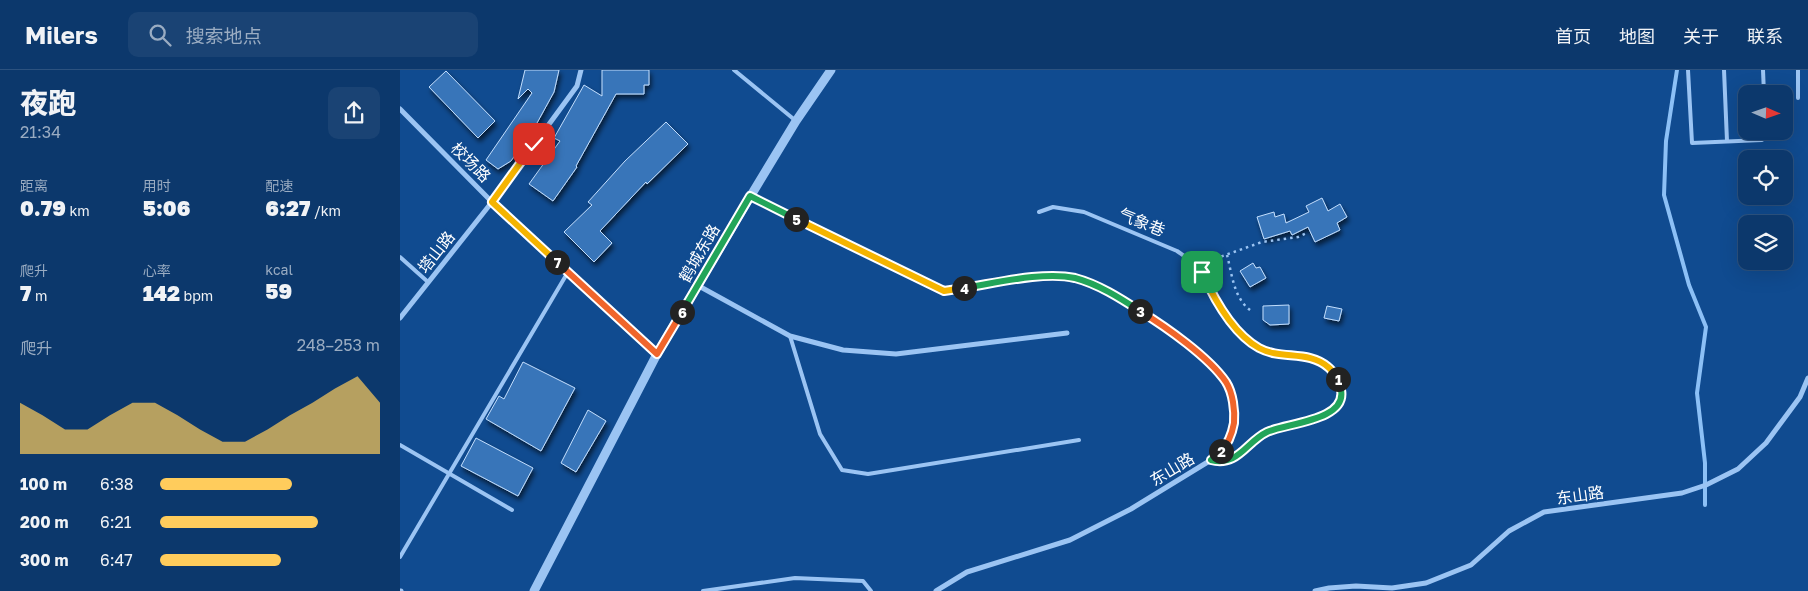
<!DOCTYPE html>
<html lang="zh">
<meta charset="utf-8">
<style>
body{margin:0;font-family:"Golos Text","Noto Sans SC",sans-serif;background:#1a4374;color:#f1f3f6;height:100vh;display:flex;flex-direction:column;font-size:19px;white-space:nowrap}
*{box-sizing:border-box;margin:0}
p{font-size:16px;color:#9aacc2}
.icon{flex:none;width:28px;height:28px;fill:none;stroke:currentColor;stroke-width:2;stroke-linecap:round;stroke-linejoin:round}
.map{position:relative;flex:1;overflow:hidden}
.sheet{display:flex;flex-direction:column;background:#0c386c;width:400px}
.sheet>*{flex:none}
.needle{width:32px;rotate:92deg}
.buttons{position:absolute;left:1338px;top:15px;display:grid;gap:10px}
.buttons a{display:grid;place-items:center;width:55px;height:55px;border-radius:10px;background:#0c386c;box-shadow:0 5px 20px #0002,0 0 0 1px #2c527f;font-size:25px}
.pin{position:absolute;display:grid;place-items:center;width:42px;height:42px;color:#fff;margin:-21px;border-radius:10px;box-shadow:0 2px 8px #0006}
.km{position:absolute;width:25px;height:25px;margin:-12px;border-radius:50%;background:#222;color:#fff;font-size:14px;line-height:25px;text-align:center}
.round{display:grid;place-items:center;flex:none;width:52px;height:52px;border-radius:10px;background:#1a4374}
.summary{display:flex;align-items:center;justify-content:space-between;height:85px;padding:0 20px}
h1{font-size:28px;font-weight:800;line-height:38px}
.figures{display:grid;grid-template-columns:repeat(3,1fr);gap:8px;height:85px;padding:5px 20px}
.figures div{display:grid;align-content:center}
.figures b{font-size:21px;font-weight:800}
.figures small{font-size:14px;font-weight:400}
.figures p{font-size:14px}
.chart{height:140px;padding:10px 20px}
.chart p{display:flex;justify-content:space-between}
.chart svg{width:100%;height:90px;margin-top:5px;fill:#ffcc5c;opacity:.7}
ul{padding:0 20px;list-style:none;font-size:16px}
li{display:grid;grid-template-columns:80px 60px 1fr;align-items:center;height:38px}
li i{height:12px;border-radius:6px;background:#ffcc5c}
header{display:flex;align-items:center;gap:30px;box-sizing:border-box;height:70px;padding:0 25px;background:#0c386c;border-bottom:1px solid #2c527f}
header strong{font-size:24px}
nav{display:flex;gap:28px;margin-inline-start:auto;font-size:18px}
.search{width:350px;height:45px;background:#1a4374;display:flex;align-items:center;gap:12px;box-sizing:border-box;padding:0 18px;border-radius:10px;color:#9aacc2;font-size:19px}
main{display:flex;flex:1;min-height:0}
.map>svg:first-child{display:block}
</style>
<header>
<strong>Milers</strong>
<div class="search"><svg class="icon" aria-label="search" viewBox="0 0 24 24"><circle cx="10" cy="10" r="6"/><path d="M15 15l6 6"/></svg>搜索地点</div>
<nav><a>首页</a><a>地图</a><a>关于</a><a>联系</a></nav>
</header>
<main>
<section class="sheet">
<div class="summary"><div><h1>夜跑</h1><p>21:34</p></div><a class="round"><svg class="icon" aria-label="share" viewBox="0 0 24 24"><path d="M12 15V3M7 8l5-5 5 5M5 13v7h14v-7"/></svg></a></div>
<div class="figures">
<div><p>距离</p><b>0.79<small> km</small></b></div>
<div><p>用时</p><b>5:06</b></div>
<div><p>配速</p><b>6:27<small> /km</small></b></div>
</div>
<div class="figures">
<div><p>爬升</p><b>7<small> m</small></b></div>
<div><p>心率</p><b>142<small> bpm</small></b></div>
<div><p>kcal</p><b>59</b></div>
</div>
<div class="chart"><p><span>爬升</span>248–253 m</p>
<svg viewBox="0 0 160 44" preserveAspectRatio="none"><path d="M0 44V19L10 25L20 32L30 32L40 25L50 19L60 19L70 25L80 32L90 38L100 38L110 32L120 25L130 19L140 12L150 6L160 19V44z"/></svg>
</div>
<ul>
<li><b>100 m</b>6:38<i style="width:60%"></i></li>
<li><b>200 m</b>6:21<i style="width:72%"></i></li>
<li><b>300 m</b>6:47<i style="width:55%"></i></li>
</ul>
</section>
<div class="map">
<svg width="1408" height="521" viewBox="0 0 1408 521">
<defs>
<filter id="shadow"><feDropShadow dx="2" dy="4" stdDeviation="2.5" flood-color="#0009"/></filter>
</defs>
<rect width="100%" height="100%" fill="#104b90"/>
<g fill="none" stroke-linecap="round" stroke-linejoin="round">
<path stroke="#8cc0f6" stroke-width="4" d="M 1277,0 L 1266,71 L 1264,125 L 1289,215 L 1306,257 L 1297,323 L 1305,393 L 1305,435"/>
</g>
<g fill="#3975b9" stroke="#c2defd" filter="url(#shadow)">
<path d="M 125,0 L 159,0 L 154,22 L 137,53 L 111,91 L 98,99 L 86,90 L 132,23 L 128,19 L 118,29 Z"/>
<path d="M 202,0 L 249,0 L 249,15 L 244,15 L 244,24 L 216,24 L 176,96 L 177,97 L 153,131 L 129,114 L 160,71 L 154,68 L 184,15 L 202,26 Z"/>
<path d="M 46,1 L 95,51 L 78,68 L 29,17 Z"/>
<path d="M 266,52 L 288,74 L 247,114 L 246,112 L 200,161 L 212,173 L 194,192 L 164,162 L 192,135 L 188,132 L 225,91 Z"/>
<path d="M 922,128 L 928,141 L 940,134 L 947,147 L 937,153 L 940,160 L 915,172 L 908,157 L 892,165 L 890,161 L 864,169 L 857,147 L 874,142 L 875,147 L 884,144 L 886,153 L 909,142 L 906,136 Z"/>
<path d="M 853,193 L 856,198 L 860,197 L 866,208 L 850,217 L 840,201 Z"/>
<path d="M 889,235 L 889,254 L 870,255 L 863,250 L 863,236 Z"/>
<path d="M 927,236 L 942,239 L 939,251 L 924,248 Z"/>
<path d="M 123,292 L 175,318 L 141,381 L 86,349 L 99,326 L 104,329 Z"/>
<path d="M 188,340 L 206,351 L 176,402 L 161,393 Z"/>
<path d="M 76,368 L 133,398 L 118,426 L 61,396 Z"/>
</g>
<g fill="none" stroke-linecap="round" stroke-linejoin="round">
<g stroke="#9bc4f3" stroke-width="2.5" stroke-dasharray="2.5 4" stroke-linecap="butt">
<path d="M 827,185 C 832,204 834,231 853,242"/>
<path d="M 803,193 L 862,172 L 898,167 L 907,163"/>
</g>
<g stroke="#9bc4f3" stroke-width="4">
<path d="M 334,0 L 396,51"/>
<path d="M 1288,0 L 1292,73 L 1362,70 L 1363,61"/>
<path d="M 1324,0 L 1327,71"/>
<path d="M 1363,0 L 1364,24"/>
<path d="M 1398,0 L 1398,28"/>
<path d="M 639,142 L 653,137 L 684,142 L 777,181 L 797,195 L 814,227 L 844,267 L 859,279 L 880,285 L 910,287 L 928,297 L 940,312 L 942,325 L 940,332 L 920,348 L 875,358 L 863,364 L 835,388 L 828,391 L 819,392 L 811,390"/>
<path d="M 0,187 L 28,212"/>
<path d="M 390,266 L 420,364 L 442,400 L 468,404 L 679,370"/>
<path d="M 0,375 L 112,440"/>
<path d="M 0,487 L 168,202"/>
<path d="M 303,521 L 395,508 L 463,511 L 471,521"/>
</g>
<g stroke="#9bc4f3" stroke-width="5">
<path d="M 0,39 L 92,132 L 257,284"/>
<path d="M 350,127 L 544,221 L 644,206 L 664,206 L 676,209 L 701,219 L 764,256 L 809,293 L 826,313 L 833,330 L 834,349 L 832,363 L 826,376 L 811,390 L 731,439 L 670,470 L 567,502 L 536,521"/>
<path d="M 297,215 L 390,266 L 443,280 L 496,284 L 667,263"/>
<path d="M 0,248 L 92,132 L 177,16 L 181,0"/>
<path d="M 0,521 L 1,521"/>
<path d="M 915,521 L 929,518 L 956,516 L 992,518 L 1026,513 L 1071,495 L 1109,461 L 1144,442 L 1282,423 L 1306,415 L 1338,399 L 1366,373 L 1400,327 L 1408,308"/>
</g>
<path stroke="#9bc4f3" stroke-width="9" d="M 134,521 L 257,284 L 350,127 L 396,51 L 431,0"/>
</g>
<g fill="none" stroke-linecap="round" stroke-linejoin="round">
<g stroke="#fff" stroke-width="10">
<path id="split-1" d="M 802,202 C 814,229 832,263 859,278 C 881,290 909,280 928,297 C 932,300 935,305 938,309"/>
</g>
<g stroke="#fff" stroke-width="10">
<path id="split-2" d="M 821,381 L 811,390 C 838,397 846,372 867,362 C 886,353 947,351 941,320 C 941,316 940,313 938,309"/>
</g>
<g stroke="#fff" stroke-width="10">
<path id="split-3" d="M 740,241 C 766,257 809,287 826,312 C 833,323 835,341 834,353 C 832,364 829,373 821,381"/>
</g>
<g stroke="#fff" stroke-width="10">
<path id="split-4" d="M 564,218 C 596,213 644,201 675,208 C 698,214 720,228 740,241"/>
</g>
<g stroke="#fff" stroke-width="10">
<path id="split-5" d="M 396,149 L 544,221 L 564,218"/>
</g>
<g stroke="#fff" stroke-width="10">
<path id="split-6" d="M 282,242 L 350,126 L 396,149"/>
</g>
<g stroke="#fff" stroke-width="10">
<path id="split-7" d="M 157,192 L 257,284 L 282,242"/>
</g>
<g stroke="#fff" stroke-width="10">
<path id="split-8" d="M 134,74 L 92,132 L 157,192"/>
</g>
<use href="#split-1" stroke="#f5b400" stroke-width="6"/>
<use href="#split-2" stroke="#22a559" stroke-width="6"/>
<use href="#split-3" stroke="#f0652b" stroke-width="6"/>
<use href="#split-4" stroke="#22a559" stroke-width="6"/>
<use href="#split-5" stroke="#f5b400" stroke-width="6"/>
<use href="#split-6" stroke="#22a559" stroke-width="6"/>
<use href="#split-7" stroke="#f0652b" stroke-width="6"/>
<use href="#split-8" stroke="#f5b400" stroke-width="6"/>
</g>
<g text-anchor="middle" stroke-width="4.5" stroke-linejoin="round" paint-order="stroke">
<g font-size="16" fill="#fff" stroke="#104b90">
<text transform="translate(71 92) rotate(45)" y="6">校场路</text>
<text transform="translate(742 152) rotate(22)" y="6">气象巷</text>
<text transform="translate(36 182) rotate(-52)" y="6">塔山路</text>
<text transform="translate(299 183) rotate(-60)" y="6">鹤城东路</text>
<text transform="translate(772 399) rotate(-31)" y="6">东山路</text>
<text transform="translate(1180 425) rotate(-8)" y="6">东山路</text>
</g>
</g>
</svg>
<div class="buttons">
<a><svg class="needle" viewBox="-14 -14 28 28"><path d="M0-13l5 13h-10z" fill="#e53935"/><path d="M0 13l5-13h-10z" fill="#9aacc2"/></svg></a>
<a><svg class="icon" aria-label="locate" viewBox="0 0 24 24"><circle cx="12" cy="12" r="6"/><path d="M12 2v4M12 18v4M2 12h4M18 12h4"/></svg></a>
<a><svg class="icon" aria-label="layers" viewBox="0 0 24 24"><path d="M12 4l9 5-9 5-9-5zM3 14l9 5 9-5"/></svg></a>
</div>
<div class="pin" style="left:802px;top:202px;background:#1e9e55"><svg class="icon" aria-label="arrive" viewBox="0 0 24 24"><path d="M6 21V4h12l-3 4 3 4H6"/></svg></div>
<div class="pin" style="left:134px;top:74px;background:#d93025"><svg class="icon" aria-label="check" viewBox="0 0 24 24"><path d="M5 12l5 5 9-10"/></svg></div>
<b class="km" style="left:938px;top:309px">1</b>
<b class="km" style="left:821px;top:381px">2</b>
<b class="km" style="left:740px;top:241px">3</b>
<b class="km" style="left:564px;top:218px">4</b>
<b class="km" style="left:396px;top:149px">5</b>
<b class="km" style="left:282px;top:242px">6</b>
<b class="km" style="left:157px;top:192px">7</b>
</div>
</main>
